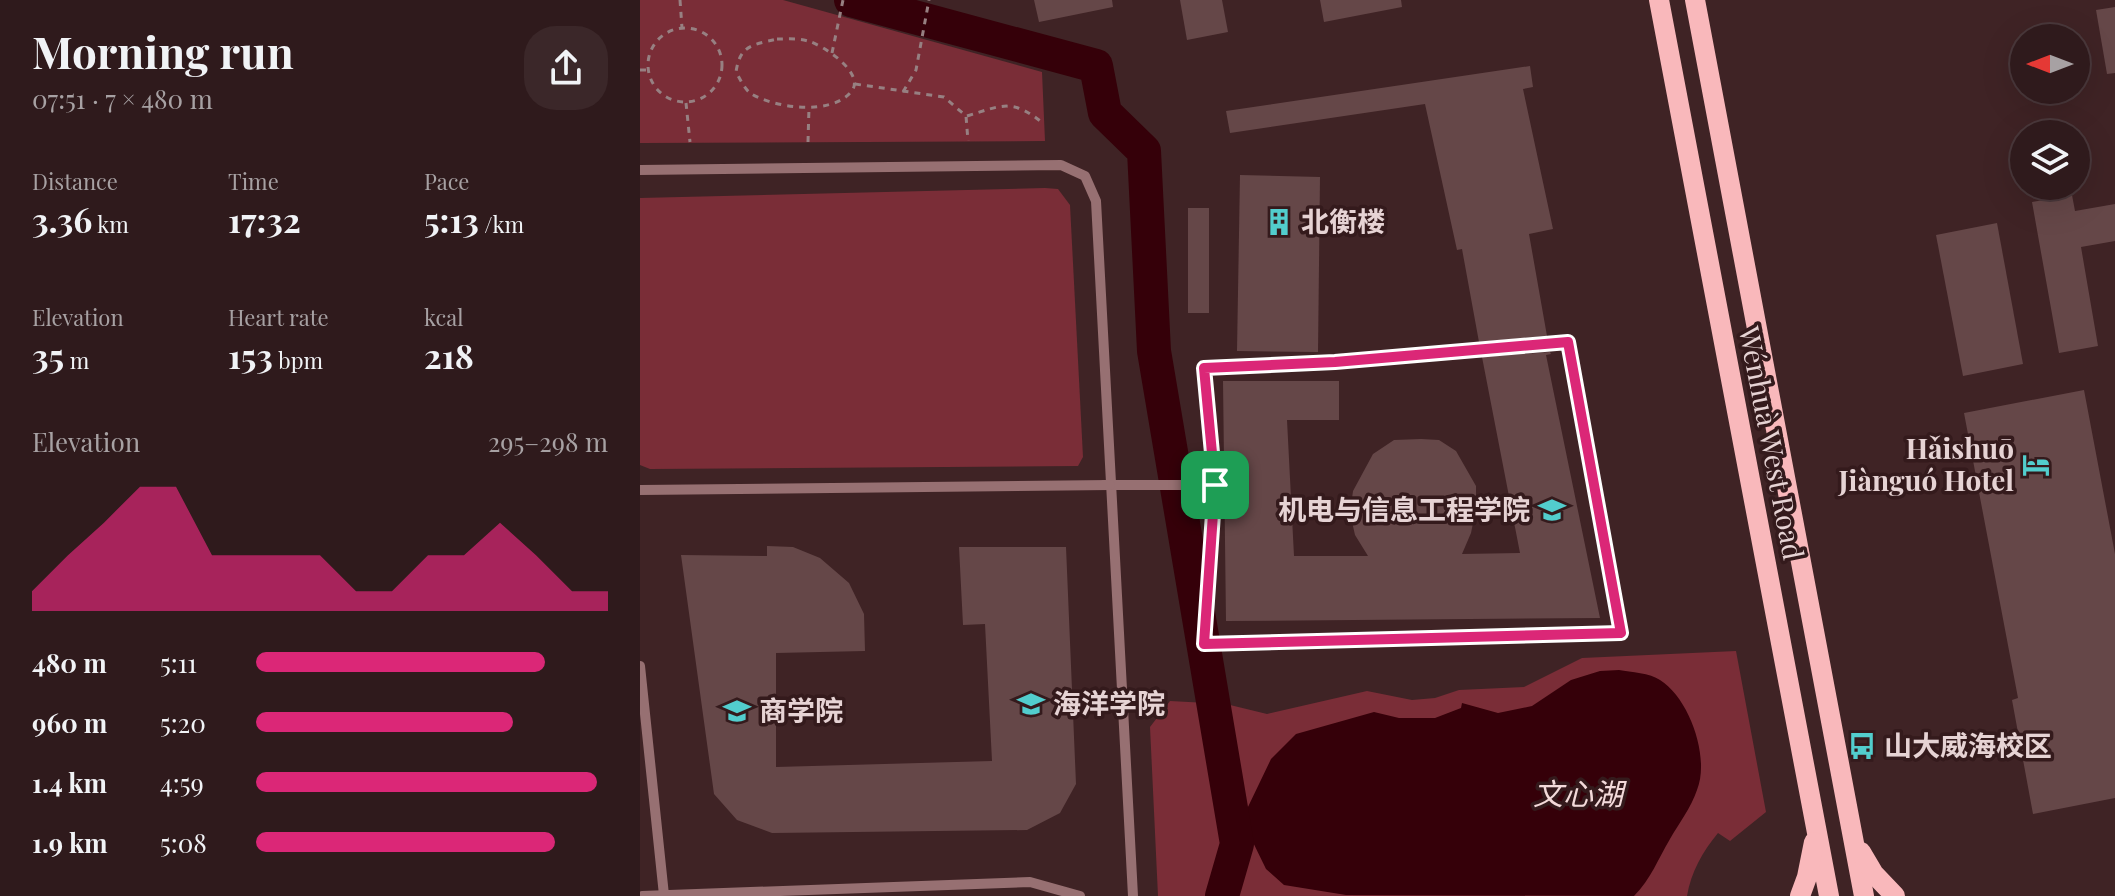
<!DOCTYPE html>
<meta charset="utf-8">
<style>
body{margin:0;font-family:"Playfair Display","Noto Sans SC",serif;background:#3b2729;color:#f1f3f6;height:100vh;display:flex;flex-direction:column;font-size:30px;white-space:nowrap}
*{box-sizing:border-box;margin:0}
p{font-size:26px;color:#a7a1a3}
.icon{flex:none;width:44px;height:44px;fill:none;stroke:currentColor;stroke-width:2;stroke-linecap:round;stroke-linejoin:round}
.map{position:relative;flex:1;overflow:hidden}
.drawer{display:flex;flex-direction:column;background:#2f1a1c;width:640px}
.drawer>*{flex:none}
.needle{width:52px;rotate:270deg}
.controls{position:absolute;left:1370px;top:24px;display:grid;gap:16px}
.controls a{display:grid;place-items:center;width:80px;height:80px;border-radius:50%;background:#2f1a1c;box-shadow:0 8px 32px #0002,0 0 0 2px #4a383b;font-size:40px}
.pin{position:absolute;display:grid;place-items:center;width:68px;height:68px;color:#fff;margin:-34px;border-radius:16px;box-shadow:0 4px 12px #0006}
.round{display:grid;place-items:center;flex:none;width:84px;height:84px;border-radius:32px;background:#3b2729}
.head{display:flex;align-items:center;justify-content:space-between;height:136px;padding:0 32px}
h1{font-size:44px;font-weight:700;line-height:60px}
.figures{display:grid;grid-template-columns:repeat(3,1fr);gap:12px;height:136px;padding:8px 32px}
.figures div{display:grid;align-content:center}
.figures b{font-size:34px;font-weight:700}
.figures small{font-size:22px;font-weight:400}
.figures p{font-size:22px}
.chart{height:224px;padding:16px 32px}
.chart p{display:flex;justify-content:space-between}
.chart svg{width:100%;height:144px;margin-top:8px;fill:#db2777;opacity:.7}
ul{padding:0 32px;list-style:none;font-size:26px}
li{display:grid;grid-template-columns:128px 96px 1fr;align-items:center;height:60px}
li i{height:20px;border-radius:10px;background:#db2777}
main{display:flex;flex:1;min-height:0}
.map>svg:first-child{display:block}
</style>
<main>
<section class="drawer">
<div class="head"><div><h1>Morning run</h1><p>07:51 · 7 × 480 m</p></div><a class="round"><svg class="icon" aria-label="share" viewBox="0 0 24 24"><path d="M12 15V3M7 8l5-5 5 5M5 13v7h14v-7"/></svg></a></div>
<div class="figures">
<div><p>Distance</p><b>3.36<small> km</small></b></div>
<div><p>Time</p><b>17:32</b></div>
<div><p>Pace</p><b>5:13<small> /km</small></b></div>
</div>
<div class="figures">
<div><p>Elevation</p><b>35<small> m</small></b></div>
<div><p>Heart rate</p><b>153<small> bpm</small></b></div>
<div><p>kcal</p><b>218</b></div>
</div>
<div class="chart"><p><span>Elevation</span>295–298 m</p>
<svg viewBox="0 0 160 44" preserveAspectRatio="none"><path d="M0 44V38L10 27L20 17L30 6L40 6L50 27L60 27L70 27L80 27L90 38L100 38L110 27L120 27L130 17L140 27L150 38L160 38V44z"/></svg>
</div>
<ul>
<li><b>480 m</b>5:11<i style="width:82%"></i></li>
<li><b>960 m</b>5:20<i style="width:73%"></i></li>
<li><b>1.4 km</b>4:59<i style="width:97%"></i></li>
<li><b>1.9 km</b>5:08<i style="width:85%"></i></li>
</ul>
</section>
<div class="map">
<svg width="1475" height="896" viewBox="0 0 1475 896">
<rect width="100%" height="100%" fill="#3f2325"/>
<g fill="#7a2d37">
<path d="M 0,0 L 143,0 L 402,72 L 405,141 L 0,143 Z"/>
<path d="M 405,188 L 418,189 L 430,205 L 443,457 L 438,466 L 10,469 L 0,465 L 0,198 Z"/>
<path d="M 1096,651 L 1126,812 L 1090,841 L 1078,833 C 1063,851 1051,872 1047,896 L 518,896 L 510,727 L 530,701 L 586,704 L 627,714 L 727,691 L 772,700 L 795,698 L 819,690 L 884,687 L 942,658 Z"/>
</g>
<path fill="#350009" d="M 979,670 C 991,672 1010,673 1020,680 C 1050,699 1070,758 1057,790 C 1051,808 1039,823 1030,839 C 1018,859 1011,879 994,896 L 706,895 L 644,885 L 626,869 L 607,830 L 607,809 L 631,759 L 656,734 L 734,712 L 759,718 L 795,718 L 821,708 L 822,703 L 858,713 L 892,706 L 931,680 L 960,671 Z"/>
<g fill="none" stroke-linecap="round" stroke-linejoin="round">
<path stroke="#350009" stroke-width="34" d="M 211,0 L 456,66 L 465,113 L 504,151 L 514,351 L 597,844 L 582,896"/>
</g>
<g fill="#654748">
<path d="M 394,0 L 472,0 L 473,7 L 399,22 Z"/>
<path d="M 540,0 L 582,0 L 588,32 L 547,40 Z"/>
<path d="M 680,0 L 761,0 L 762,7 L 684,22 Z"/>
<path d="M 1475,7 L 1475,73 L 1467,74 L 1456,10 Z"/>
<path d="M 890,66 L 893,87 L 883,89 L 913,229 L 889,234 L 907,336 L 839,342 L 822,249 L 817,250 L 785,104 L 590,133 L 586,111 Z"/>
<path d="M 600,175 L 680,177 L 678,352 L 597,351 Z"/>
<path d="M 1432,195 L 1435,211 L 1475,204 L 1475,241 L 1441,247 L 1458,346 L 1419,353 L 1392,202 Z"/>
<rect x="548" y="208" width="21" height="105"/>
<path d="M 1357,223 L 1383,364 L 1323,376 L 1296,235 Z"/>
<path d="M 910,352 L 911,354 L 906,355 L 960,618 L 586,621 L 583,381 L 699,381 L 699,420 L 647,420 L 654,556 L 728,556 L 715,535 L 710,513 L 713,491 L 733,454 L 754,440 L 781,439 L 799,440 L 816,451 L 836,486 L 836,508 L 831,533 L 822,554 L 880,553 L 842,357 Z"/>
<path d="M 1444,390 L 1475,554 L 1475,798 L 1393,814 L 1372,700 L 1378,698 L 1324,413 Z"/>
<path d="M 127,546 L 153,547 L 180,558 L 209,583 L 224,614 L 225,651 L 136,653 L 136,767 L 352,761 L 345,624 L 323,625 L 319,547 L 426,547 L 436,784 L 420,813 L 387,830 L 132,833 L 97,820 L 74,794 L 41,555 L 127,556 Z"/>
</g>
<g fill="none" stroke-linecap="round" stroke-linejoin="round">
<g stroke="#978082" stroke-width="3" stroke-dasharray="6 6" stroke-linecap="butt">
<path d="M 40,0 L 42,28"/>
<circle cx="45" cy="65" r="37"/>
<path d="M 137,39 C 147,39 158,38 168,41 C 183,45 227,74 211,92 C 191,116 133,108 110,93 C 104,88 100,79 96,72 C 100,45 112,45 137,39 Z"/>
<path d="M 192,53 L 203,0"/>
<path d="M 0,70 L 8,70"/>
<path d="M 215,84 L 304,97 L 326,116 L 328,141"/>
<path d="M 263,92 L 276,70 L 289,0"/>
<path d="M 46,103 L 50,142"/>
<path d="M 327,116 C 363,105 372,98 404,124"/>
<path d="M 168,142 L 169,107"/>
</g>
<g stroke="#977072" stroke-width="10">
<path d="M 0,170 L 421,165 L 445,176 L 456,201 L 493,896"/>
<path d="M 464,485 L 575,485 L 564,368 L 695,362 L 928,342 L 981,633 L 564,644 L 575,485"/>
<path d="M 0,490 L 470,485"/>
<path d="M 0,666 L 24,895"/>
<path d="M 2,896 L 390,882 L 440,896"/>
</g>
<g stroke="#f9b8bb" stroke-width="20">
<path d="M 1019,0 L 1189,896"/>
<path d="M 1055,0 L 1224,896"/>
<path d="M 1221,852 L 1234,874 L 1255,896"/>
<path d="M 1160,896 L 1167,877 L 1174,842"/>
</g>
</g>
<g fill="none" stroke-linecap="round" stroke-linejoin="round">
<g stroke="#fff" stroke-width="16">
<path id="route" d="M 928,342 L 981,633 L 564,644 L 575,485 L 564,368 L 695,362 Z"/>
</g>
<use href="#route" stroke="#db2777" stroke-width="10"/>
</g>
<defs>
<g id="building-bare" transform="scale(2.16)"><path d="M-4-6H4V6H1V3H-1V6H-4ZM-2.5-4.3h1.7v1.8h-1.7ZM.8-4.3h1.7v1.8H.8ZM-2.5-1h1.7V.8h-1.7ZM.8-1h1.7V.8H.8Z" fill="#52cdcd" stroke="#341a1c" stroke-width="2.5" paint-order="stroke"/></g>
<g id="hotel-bare" transform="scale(2.16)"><path d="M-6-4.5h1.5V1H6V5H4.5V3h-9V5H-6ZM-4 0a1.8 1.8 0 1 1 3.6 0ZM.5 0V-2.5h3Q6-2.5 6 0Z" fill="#52cdcd" stroke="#341a1c" stroke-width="2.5" paint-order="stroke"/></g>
<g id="university-bare" transform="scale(2.16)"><path d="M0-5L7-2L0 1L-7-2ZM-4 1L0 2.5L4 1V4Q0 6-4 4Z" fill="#52cdcd" stroke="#341a1c" stroke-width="2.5" paint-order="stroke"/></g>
<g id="bus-bare" transform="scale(2.16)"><path d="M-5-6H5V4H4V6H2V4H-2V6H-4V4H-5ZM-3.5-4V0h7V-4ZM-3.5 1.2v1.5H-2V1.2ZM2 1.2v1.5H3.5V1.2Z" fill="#52cdcd" stroke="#341a1c" stroke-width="2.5" paint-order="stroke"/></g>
</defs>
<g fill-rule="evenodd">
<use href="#building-bare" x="639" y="222"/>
<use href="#hotel-bare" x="1396" y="465"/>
<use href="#university-bare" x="912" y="510"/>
<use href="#university-bare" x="391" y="704"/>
<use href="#university-bare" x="97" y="711"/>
<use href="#bus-bare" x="1222" y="746"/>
</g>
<g text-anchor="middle" stroke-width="7" stroke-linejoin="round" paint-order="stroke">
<g font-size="28" font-weight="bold" fill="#e6d3d4" stroke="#341a1c" text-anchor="start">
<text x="661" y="232">北衡楼</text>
<text x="1374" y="459" text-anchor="end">Hǎishuō<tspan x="1374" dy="32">Jiànguó Hotel</tspan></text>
<text x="890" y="520" text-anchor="end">机电与信息工程学院</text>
<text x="413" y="714">海洋学院</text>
<text x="119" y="721">商学院</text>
<text x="1244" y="756">山大威海校区</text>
</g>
<g font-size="28" fill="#e6d3d4" stroke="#341a1c">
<text transform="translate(1131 443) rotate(79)" y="10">Wénhuà West Road</text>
</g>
<g font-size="30" font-style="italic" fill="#f3dada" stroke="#341a1c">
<text x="938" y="805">文心湖</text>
</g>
</g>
</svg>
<div class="controls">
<a><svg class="needle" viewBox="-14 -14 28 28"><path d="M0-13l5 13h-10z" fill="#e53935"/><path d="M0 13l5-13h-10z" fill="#a7a1a3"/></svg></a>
<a><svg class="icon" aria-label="layers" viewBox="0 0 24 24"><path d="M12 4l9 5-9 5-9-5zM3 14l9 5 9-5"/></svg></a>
</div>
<div class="pin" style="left:575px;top:485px;background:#1e9e55"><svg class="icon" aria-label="arrive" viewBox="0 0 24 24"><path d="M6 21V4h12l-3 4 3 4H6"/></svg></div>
</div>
</main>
